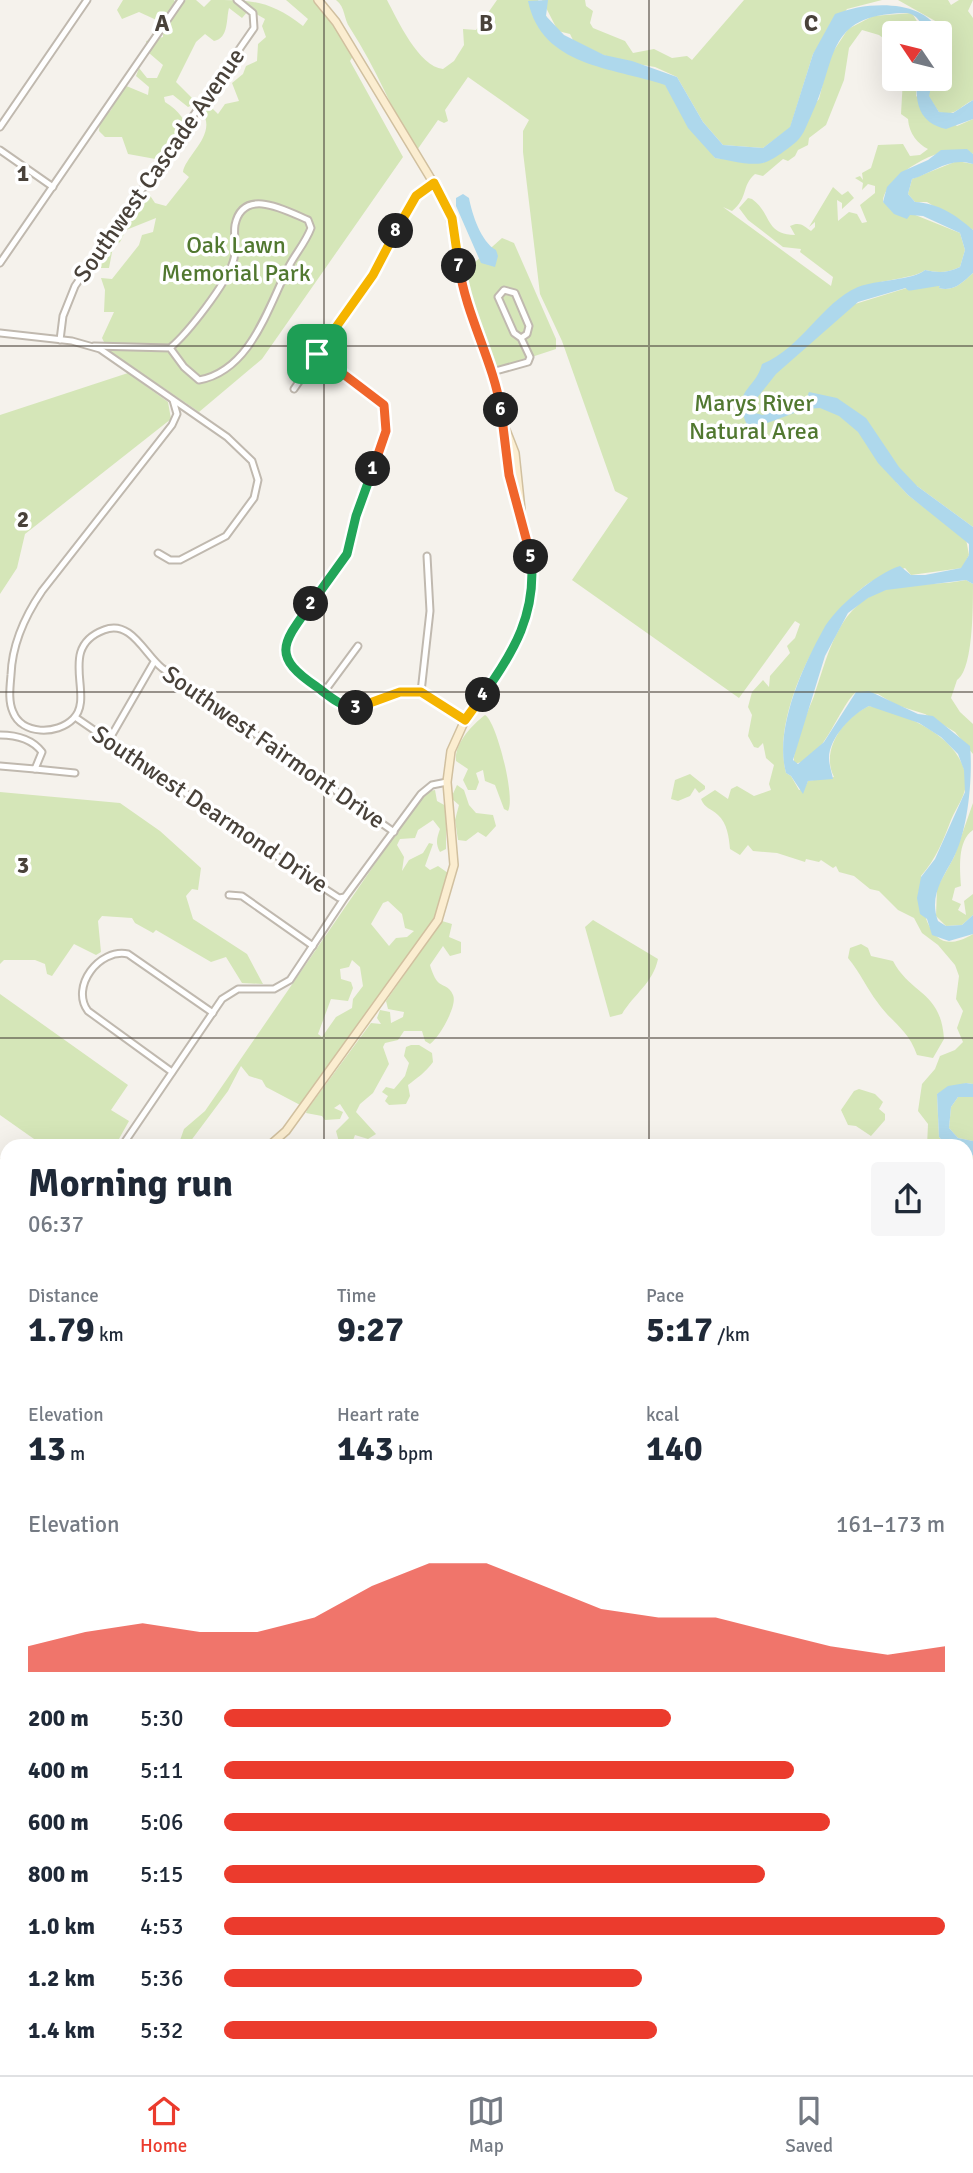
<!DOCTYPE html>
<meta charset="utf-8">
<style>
body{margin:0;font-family:Signika,sans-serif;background:#f6f6f7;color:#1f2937;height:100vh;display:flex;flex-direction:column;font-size:26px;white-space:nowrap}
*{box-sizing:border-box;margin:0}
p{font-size:23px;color:#747a83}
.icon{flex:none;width:38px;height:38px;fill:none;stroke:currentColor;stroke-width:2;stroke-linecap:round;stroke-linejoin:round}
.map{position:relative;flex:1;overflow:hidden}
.panel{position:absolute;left:0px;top:1139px;width:973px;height:936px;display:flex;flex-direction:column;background:#fff;border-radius:21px 21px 0 0;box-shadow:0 7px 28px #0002}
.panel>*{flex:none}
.needle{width:46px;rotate:305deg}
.controls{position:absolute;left:882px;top:21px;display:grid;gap:14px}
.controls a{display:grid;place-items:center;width:70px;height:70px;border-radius:7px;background:#fff;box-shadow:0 7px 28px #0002;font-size:35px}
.pin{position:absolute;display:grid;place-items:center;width:60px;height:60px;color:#fff;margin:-30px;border-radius:14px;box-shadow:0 4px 10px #0006}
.km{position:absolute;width:35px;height:35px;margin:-18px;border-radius:50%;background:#222;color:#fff;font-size:19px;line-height:35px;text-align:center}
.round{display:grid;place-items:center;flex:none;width:74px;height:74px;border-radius:7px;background:#f6f6f7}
.overview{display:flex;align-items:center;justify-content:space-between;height:119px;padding:0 28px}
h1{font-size:38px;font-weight:700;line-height:52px}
.metrics{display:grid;grid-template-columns:repeat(3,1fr);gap:10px;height:119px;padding:7px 28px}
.metrics div{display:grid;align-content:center}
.metrics b{font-size:35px;font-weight:700}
.metrics small{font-size:19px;font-weight:400}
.metrics p{font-size:19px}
.chart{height:196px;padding:14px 28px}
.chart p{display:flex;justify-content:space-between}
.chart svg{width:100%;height:126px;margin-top:7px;fill:#eb3b2d;opacity:.7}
ul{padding:0 28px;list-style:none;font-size:23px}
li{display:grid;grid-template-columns:112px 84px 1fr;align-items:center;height:52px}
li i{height:18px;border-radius:9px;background:#eb3b2d}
.tabs{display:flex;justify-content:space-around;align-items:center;height:98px;border-top:2px solid #e0e1e3;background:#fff;font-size:19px;color:#747a83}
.tabs a{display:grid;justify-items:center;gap:4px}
.tabs .active{color:#eb3b2d}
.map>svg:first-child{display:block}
</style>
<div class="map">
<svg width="973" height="2075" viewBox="0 0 973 2075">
<rect width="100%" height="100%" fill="#f5f2ec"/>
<g fill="#d5e6b8" fill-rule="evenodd">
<path d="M 123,0 L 174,0 L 177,6 L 186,0 L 196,0 L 204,7 L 211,0 C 252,0 269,0 303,26 L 308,19 L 286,0 L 314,0 L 326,10 L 353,56 L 350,61 L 403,157 L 262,359 L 199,412 L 108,350 L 102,338 L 114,312 L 104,312 L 105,290 L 101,278 L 112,279 L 139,245 L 142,235 L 153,232 L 156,218 L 126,230 L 120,242 L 113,247 L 109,268 L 101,268 L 96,258 L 141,196 L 149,194 L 155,203 L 166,206 L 189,177 L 183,172 C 185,156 218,134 202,112 L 204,106 L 209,105 L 218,114 L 225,104 L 239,101 L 232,83 L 243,74 L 246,66 L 257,61 L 258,44 L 266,37 L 262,26 L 265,19 L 249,10 L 242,18 L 229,8 C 226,19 229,38 214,41 L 205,34 L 196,42 L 176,82 L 197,103 L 188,107 L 173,95 L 164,97 L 165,102 C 180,111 185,121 192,136 L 183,147 L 175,146 L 161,160 L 128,154 L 122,137 L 105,137 L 99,131 L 100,120 L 111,110 L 124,85 L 148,95 L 149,87 L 136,76 L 139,68 L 147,78 L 157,78 L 163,65 L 149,53 L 146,41 L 163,37 L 163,23 L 139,12 L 122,19 L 117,10 Z"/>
<path d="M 336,0 L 387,0 C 397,19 419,67 443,69 L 454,61 L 464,45 L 463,29 L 476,30 L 497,0 L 538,0 L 559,41 L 658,74 L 715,158 L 763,163 L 819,99 L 829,58 L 848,29 L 873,16 L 912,13 L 924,33 L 894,33 L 894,46 L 879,35 L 862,30 L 849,48 L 844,80 L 826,125 L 809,138 L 808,145 L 798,150 L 795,156 L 788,161 L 783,159 L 763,176 L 755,174 C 741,186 749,197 732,211 L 723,207 L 831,286 L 833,277 L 800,252 L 801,249 L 783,247 L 748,220 L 739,208 L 748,198 L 752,199 C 772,213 764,234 795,235 L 790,226 C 800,221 804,226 811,231 L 815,227 L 815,222 L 809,227 L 833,187 L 842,195 L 848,191 L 854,198 L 842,209 L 842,203 L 837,200 L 838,221 L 849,212 L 857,214 L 862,223 L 867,222 L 860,205 L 875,193 L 875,186 L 868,184 L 862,190 L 863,183 L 855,178 L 860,176 L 863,180 L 862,173 L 871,168 L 878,145 L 903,144 L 910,156 L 920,155 L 928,149 C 918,144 909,134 908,119 L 901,114 L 903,79 L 917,79 L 916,96 L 957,126 L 973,119 L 973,154 C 951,138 884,174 883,202 L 960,233 L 965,250 L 960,267 C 947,273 939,273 925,270 C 914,280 867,279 844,296 L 855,304 L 926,282 L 940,283 L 939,288 C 954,292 963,282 973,273 L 973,527 L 917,486 L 896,482 L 908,495 L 966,539 L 969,555 L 962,568 L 911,575 L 905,568 C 893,573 877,577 866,585 C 820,619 771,716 786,773 L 791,776 L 799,790 L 804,789 L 808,781 L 834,777 C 820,750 844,717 869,706 C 905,713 963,737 966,780 C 967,794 957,806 951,820 C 943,841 936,859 921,876 L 922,885 L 918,893 C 927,922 933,958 973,934 L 973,1084 L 966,1083 L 937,1094 L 939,1137 L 947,1146 L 927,1146 L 928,1124 L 918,1111 L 922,1084 L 935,1069 L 940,1056 L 955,1050 L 963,1042 L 957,1028 L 963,1011 L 956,999 L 959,976 L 955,965 L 938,945 L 922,933 L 914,918 L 898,910 L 879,891 L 870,889 L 854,876 L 839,872 L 836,866 L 833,868 L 821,860 L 819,862 L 806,859 L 805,862 L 777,853 L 753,851 L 748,845 L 740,855 L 730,849 C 729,837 727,823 718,815 C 711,808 705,809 701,799 L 715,790 L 728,799 L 731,789 L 737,786 L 754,796 L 771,790 L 769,784 L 774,765 L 766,758 L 763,743 L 758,748 L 754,747 L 748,736 L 752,715 L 748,707 L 752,692 L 763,680 L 769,687 L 770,676 L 790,653 L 787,646 L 795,638 L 800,624 L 795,621 L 739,698 L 572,580 L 628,498 L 615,491 L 562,341 L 540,294 L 523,152 L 523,131 L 529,120 L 468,77 L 445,110 L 448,121 L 444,123 L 438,120 L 415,153 C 393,111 376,68 350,28 C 343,18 346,8 336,0 Z"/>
<path d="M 542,0 L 585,0 L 586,6 L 593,11 L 590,23 L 593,28 L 625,41 L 633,53 L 654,49 L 672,58 L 687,56 L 692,60 L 744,0 L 882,0 L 847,9 L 813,54 L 790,128 L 763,148 L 723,145 L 703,122 L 677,77 L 655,67 L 619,61 L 575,44 L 570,34 L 558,31 Z"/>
<path d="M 898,0 L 948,0 L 951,5 L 959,0 L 973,0 L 968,11 L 973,18 L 973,100 C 960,106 956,117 939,112 L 928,96 L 933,79 L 940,79 L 942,45 L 937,22 Z"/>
<path d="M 957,161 L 973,164 L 973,230 L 927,202 L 915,202 L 908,194 L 912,179 Z"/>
<path d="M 502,238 L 514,243 L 556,339 L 556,349 L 498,368 L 493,365 L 468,298 L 464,272 Z"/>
<path d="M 128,373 L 168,402 L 171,419 L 25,534 L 17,568 L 0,594 L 0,415 Z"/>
<path d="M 966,580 L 973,584 C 973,609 973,670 957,680 L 951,698 L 960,712 L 973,724 L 973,754 L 955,732 L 925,714 L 896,705 L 878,694 L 856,692 C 839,706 822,765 794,763 C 793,744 807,714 814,696 C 830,650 839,598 896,587 C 920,583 943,585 966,580 Z"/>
<path d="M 485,715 C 496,720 516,798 508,811 L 504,809 L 495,785 L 485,781 L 483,770 L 476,773 L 479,782 L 476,790 L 468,790 L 463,780 L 468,769 L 456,761 C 454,744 472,725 485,715 Z"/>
<path d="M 690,774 L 705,786 L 705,789 L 699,793 L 695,788 L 690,796 L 678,801 L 671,799 L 675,780 Z"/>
<path d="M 457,785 L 464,790 L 469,805 L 476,813 L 493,815 L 496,826 L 486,837 L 478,832 L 466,841 L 458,840 L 455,820 L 459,805 L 451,798 Z"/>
<path d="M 435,790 L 437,801 L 446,806 L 446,849 L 440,852 C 435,843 437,838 440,829 L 433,820 L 418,830 L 415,838 L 400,839 L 397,845 L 404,857 L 402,871 L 409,860 L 423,853 L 429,843 L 433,844 L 425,866 L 430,870 L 438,866 L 448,873 L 437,914 L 427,932 L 302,1106 L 266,1087 L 262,1080 L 249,1076 L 241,1066 L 228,1091 L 187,1146 L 178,1146 L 184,1129 L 205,1111 L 414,807 L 430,791 ZM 388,901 L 402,914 L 405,928 L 414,931 L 407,937 L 396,938 L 389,946 L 371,924 L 383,903 ZM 352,960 L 360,967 L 363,986 L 353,999 L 352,1008 L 336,1017 L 322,1037 L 318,1034 L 331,999 L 348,1001 L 353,988 L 351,982 L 341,979 L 340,969 L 349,967 Z"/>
<path d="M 0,792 L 120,803 L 160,831 L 201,868 L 198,890 L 192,889 L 186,896 L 193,919 L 247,954 L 263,984 L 242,983 L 226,957 L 211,962 L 156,930 L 153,933 L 135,923 L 132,918 L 102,916 L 98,921 L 101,952 L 96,955 L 74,944 L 52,976 L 47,974 L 45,964 L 35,960 L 4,960 L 0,964 Z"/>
<path d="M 973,803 L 973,830 C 957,841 960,869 961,886 L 955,888 L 952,900 L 961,904 L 958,910 L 966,915 L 964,901 L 973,894 L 973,915 L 962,925 L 946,926 L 936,916 L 937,888 L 954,857 Z"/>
<path d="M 593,920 L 658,959 C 653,983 634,994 622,1014 L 610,1017 L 585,927 Z"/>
<path d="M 442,921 L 452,924 L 449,937 L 461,942 L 461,953 L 450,956 L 443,946 L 430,965 C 431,969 434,977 437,981 C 442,987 449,985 453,995 C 458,1005 439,1038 430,1044 L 425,1041 L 422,1031 L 404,1031 L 398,1040 L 385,1043 L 383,1047 L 389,1064 L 373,1093 L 360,1104 L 356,1112 L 376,1134 L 368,1139 L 355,1135 L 352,1143 L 344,1145 L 339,1142 L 336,1131 L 349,1118 L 340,1104 L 334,1108 L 343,1112 L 340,1119 L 325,1120 L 322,1116 L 306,1113 L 307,1110 L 371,1023 L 381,1024 L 377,1018 L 380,1010 L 390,1012 L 391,1023 L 403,1017 L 404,1012 L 388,1009 L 386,1001 Z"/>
<path d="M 861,944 L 868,948 L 871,956 L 893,961 C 911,995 941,991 944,1039 L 933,1058 L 917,1055 C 908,1029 892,1023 878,1003 C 866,987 861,974 848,958 L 850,948 Z"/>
<path d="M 0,994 L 128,1085 L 111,1110 L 129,1121 L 115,1146 L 44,1146 L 0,1115 Z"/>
<path d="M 411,1045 L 419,1045 L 432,1053 L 433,1062 C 426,1072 417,1078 408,1085 L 410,1096 L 406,1104 L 389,1105 L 385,1101 L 388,1096 L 382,1092 L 386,1087 L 394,1089 L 405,1076 L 409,1063 L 404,1056 L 406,1047 Z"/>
<path d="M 859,1089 L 875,1094 L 883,1102 L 879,1109 L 885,1114 L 885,1120 L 871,1136 L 856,1126 L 848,1125 L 841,1110 L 854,1091 Z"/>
<path d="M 958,1097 L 973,1097 L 973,1141 L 958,1138 L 949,1128 L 951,1107 Z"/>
<path d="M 966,1153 L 973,1156 L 973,1310 L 966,1309 Z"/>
<path d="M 0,1467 L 7,1472 L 7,1571 L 3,1573 L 0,1587 Z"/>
<path d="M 973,1835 L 973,1920 L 966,1918 L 966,1841 Z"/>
<path d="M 40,2069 L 201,2068 L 211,2075 L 37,2075 Z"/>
</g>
<g fill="#aed8ec">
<path d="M 548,0 L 546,16 L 564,35 L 604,55 L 632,61 L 677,77 L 703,122 L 723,145 L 763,148 L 790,127 L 813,54 L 835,14 C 869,0 927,0 939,33 L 924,33 C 923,23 915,12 904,13 C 823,15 838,61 811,116 C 807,124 804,134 798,140 C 791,147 772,161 763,163 C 749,166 728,160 715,158 L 688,128 L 665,85 C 612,67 542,67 528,1 Z"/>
<path d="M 917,79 L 933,79 L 929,96 L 939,112 L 953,113 L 973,100 L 973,119 L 946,129 C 919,123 915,103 917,79 Z"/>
<path d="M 967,149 L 973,154 L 973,164 C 950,156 933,173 912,179 L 908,194 L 915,202 C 938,203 956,215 973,230 L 973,273 C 963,282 954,292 939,288 L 940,283 L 926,282 L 858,302 L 776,374 L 753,403 L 755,413 L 763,415 L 785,403 L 807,397 L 809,392 L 837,398 L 866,418 L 899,467 L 917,486 L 973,527 L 973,584 L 966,580 L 886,590 L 868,598 L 848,613 L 825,656 L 793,760 L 798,764 L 824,742 L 856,692 L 869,691 L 918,714 L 933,716 L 970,746 C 973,777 968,831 953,859 C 942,879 929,897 938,921 L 946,926 L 962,925 L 973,915 L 973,934 L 949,941 L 932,935 L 927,919 L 920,914 L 917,898 L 921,877 L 935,859 L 965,792 L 964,770 L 958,754 L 941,737 L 919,723 L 869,706 C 852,714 829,738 829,758 C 829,765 832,773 833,779 L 808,781 L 803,794 L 791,776 L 786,773 C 774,730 802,668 823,630 C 835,607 877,573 900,566 L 911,575 L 925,575 L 961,568 L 969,555 L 969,544 L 908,495 L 878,463 L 858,432 L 839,416 L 820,408 L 805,409 L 754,428 L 747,425 C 731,389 755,391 762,364 C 802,348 821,303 858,287 C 875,280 914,280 925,270 C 939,273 947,273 960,267 L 965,250 L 960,233 L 923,216 L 910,215 L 907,219 L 894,214 L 883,202 L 887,187 L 901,172 L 928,160 L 941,150 Z"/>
<path d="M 463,194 L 469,198 C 472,214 481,242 496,250 L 498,256 L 495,267 L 481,263 L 456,206 L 456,198 Z"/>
<path d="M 966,1083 L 973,1084 L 973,1097 L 958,1097 L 951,1107 L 949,1128 L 958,1138 L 973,1141 L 973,1156 L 966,1153 L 966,1146 L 947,1146 L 939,1137 L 937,1094 L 948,1086 Z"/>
</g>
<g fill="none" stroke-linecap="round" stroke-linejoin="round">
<path stroke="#aed8ec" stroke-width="9" d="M 910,286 L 947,280"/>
<g stroke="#c0b9af" stroke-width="9">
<g id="street">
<path d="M 0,127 L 87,0"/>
<path d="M 0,150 L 53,187"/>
<path d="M 0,263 L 181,0"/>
<path d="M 0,333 L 72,341 L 100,349 L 227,437 L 252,461 L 258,480 L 254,498 L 226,536 L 180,560 L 170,560 L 158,553"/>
<path d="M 60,340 L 63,316 L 75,286 L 254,28 L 253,13 L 237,0"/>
<path d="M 94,346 L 170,348 C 188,333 226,284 233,262 C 238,249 233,237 235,225 C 243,186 287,211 308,220 L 311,228 C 305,244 294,255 287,270 C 267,311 249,371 199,380 L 184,367 L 170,348"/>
<path d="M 317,354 L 378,398 L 386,411 L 386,431 L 356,516 L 351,545 L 288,636 L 285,656 L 293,669 L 344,706 L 357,708 L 399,692 L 421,692 L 465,720"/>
<path d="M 492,372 L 528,362 L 530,357 L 521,338 L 514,333 L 498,297 L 504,290 L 515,293 L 529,326 L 527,334 L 521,338"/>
<path d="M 294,389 L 379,265 L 416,196 L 434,183"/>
<path d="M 173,400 L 177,414 L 172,425 L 42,591 C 25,616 12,644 11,675 C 10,687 8,701 13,712 C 22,735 57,735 73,719 C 96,697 56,648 104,630 C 131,619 145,655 162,668 L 394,832"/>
<path d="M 324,692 L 358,646"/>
<path d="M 421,692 L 430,611 L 427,556"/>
<path d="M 75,717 L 313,881 L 339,898 L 345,897"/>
<path d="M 0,735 C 15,735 32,739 42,752 L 35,769 L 0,766"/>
<path d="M 109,740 L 154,662"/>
<path d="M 35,769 L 75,773"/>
<path d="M 229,895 L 242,896 L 313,946"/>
<path d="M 172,1072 L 88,1011 C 70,987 99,948 128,954 L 213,1013"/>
<path d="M 122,1146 L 222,999 L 238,989 L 274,989 L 290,980 L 345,897 L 421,794 L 432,785 L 447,782"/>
<path d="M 0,1401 L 7,1391"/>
<path d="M 0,1906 L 7,1911"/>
<path d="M 223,2068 L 226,2075"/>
</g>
</g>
<g stroke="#d1c09f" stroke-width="10">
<g id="secondary">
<path d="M 506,430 L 515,453 L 521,510"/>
<path d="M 269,1146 L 286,1131 L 438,920 L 454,865 L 447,782 L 451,751 L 465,720 L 518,641 L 530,607 L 532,578 L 530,551 L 510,477 L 500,396 L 465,299 L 448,207 L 336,22 L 318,0"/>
<path d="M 0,1163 L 7,1168"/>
</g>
</g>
<use href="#street" stroke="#fff" stroke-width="5"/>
<use href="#secondary" stroke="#fbedd0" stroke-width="7"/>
</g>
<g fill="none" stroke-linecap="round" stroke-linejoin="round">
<g stroke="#fff" stroke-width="14">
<path id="split-1" d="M 317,354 L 384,405 L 386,431 L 373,469"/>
</g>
<g stroke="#fff" stroke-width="14">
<path id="split-2" d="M 311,604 L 347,554 L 356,516 L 373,469"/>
</g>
<g stroke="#fff" stroke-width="14">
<path id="split-3" d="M 311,604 C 282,644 271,656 317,687 C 329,696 341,707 356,708"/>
</g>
<g stroke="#fff" stroke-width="14">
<path id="split-4" d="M 356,708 L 400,692 L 421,692 L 465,720 L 483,695"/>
</g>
<g stroke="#fff" stroke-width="14">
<path id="split-5" d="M 483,695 C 514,652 537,613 531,557"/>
</g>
<g stroke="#fff" stroke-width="14">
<path id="split-6" d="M 501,410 L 509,475 L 531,557"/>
</g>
<g stroke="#fff" stroke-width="14">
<path id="split-7" d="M 459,266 C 466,316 493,360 501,410"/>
</g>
<g stroke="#fff" stroke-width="14">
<path id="split-8" d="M 396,231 L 416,196 L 434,183 L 452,218 L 459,266"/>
</g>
<g stroke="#fff" stroke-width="14">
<path id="split-9" d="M 317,354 L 373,275 L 396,231"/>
</g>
<use href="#split-1" stroke="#f0652b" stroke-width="9"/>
<use href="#split-2" stroke="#22a559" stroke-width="9"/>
<use href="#split-3" stroke="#22a559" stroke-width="9"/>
<use href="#split-4" stroke="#f5b400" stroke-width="9"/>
<use href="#split-5" stroke="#22a559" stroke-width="9"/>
<use href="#split-6" stroke="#f0652b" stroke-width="9"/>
<use href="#split-7" stroke="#f0652b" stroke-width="9"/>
<use href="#split-8" stroke="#f5b400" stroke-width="9"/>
<use href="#split-9" stroke="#f5b400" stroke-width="9"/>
</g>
<path fill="none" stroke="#49423a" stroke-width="2" stroke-opacity="0.55" d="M 324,0 L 324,1146M 649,0 L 649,1146M 0,346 L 973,346M 0,692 L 973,692M 0,1038 L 973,1038M 0,1383 L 7,1383M 966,1383 L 973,1383M 0,1729 L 7,1729M 966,1729 L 973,1729M 324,2068 L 324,2075M 649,2068 L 649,2075"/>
<g text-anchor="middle" stroke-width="7" stroke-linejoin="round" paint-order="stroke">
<g font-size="24" fill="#49423a" stroke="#fff">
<text transform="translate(159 165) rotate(-55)" y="8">Southwest Cascade Avenue</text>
<text transform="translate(274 747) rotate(35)" y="8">Southwest Fairmont Drive</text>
<text transform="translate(210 809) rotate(34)" y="8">Southwest Dearmond Drive</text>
</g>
<g font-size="24" fill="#517830" stroke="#fff">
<text x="236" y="253">Oak Lawn<tspan x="236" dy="28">Memorial Park</tspan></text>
<text x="754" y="411">Marys River<tspan x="754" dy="28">Natural Area</tspan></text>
</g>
</g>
<g font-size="23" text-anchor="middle" font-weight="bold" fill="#49423a" stroke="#fff" stroke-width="7" stroke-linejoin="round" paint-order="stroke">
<text x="162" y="31">A</text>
<text x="486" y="31">B</text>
<text x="811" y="31">C</text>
<text x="23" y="181">1</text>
<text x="23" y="527">2</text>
<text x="23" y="873">3</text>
</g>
</svg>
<div class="controls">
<a><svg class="needle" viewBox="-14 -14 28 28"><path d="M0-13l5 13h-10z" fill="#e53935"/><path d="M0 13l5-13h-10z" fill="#747a83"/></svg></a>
</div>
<div class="pin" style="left:317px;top:354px;background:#1e9e55"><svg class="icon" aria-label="arrive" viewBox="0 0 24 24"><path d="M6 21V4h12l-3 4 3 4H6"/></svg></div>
<b class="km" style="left:373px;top:469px">1</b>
<b class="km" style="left:311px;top:604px">2</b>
<b class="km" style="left:356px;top:708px">3</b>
<b class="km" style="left:483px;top:695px">4</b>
<b class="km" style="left:531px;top:557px">5</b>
<b class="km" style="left:501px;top:410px">6</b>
<b class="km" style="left:459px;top:266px">7</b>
<b class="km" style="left:396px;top:231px">8</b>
<section class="panel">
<div class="overview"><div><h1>Morning run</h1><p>06:37</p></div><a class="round"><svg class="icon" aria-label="share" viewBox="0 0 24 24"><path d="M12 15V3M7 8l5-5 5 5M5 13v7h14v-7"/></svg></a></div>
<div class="metrics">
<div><p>Distance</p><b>1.79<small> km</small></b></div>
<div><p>Time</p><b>9:27</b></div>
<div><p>Pace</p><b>5:17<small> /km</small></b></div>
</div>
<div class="metrics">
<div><p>Elevation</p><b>13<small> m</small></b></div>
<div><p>Heart rate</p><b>143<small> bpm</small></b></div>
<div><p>kcal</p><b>140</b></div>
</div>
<div class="chart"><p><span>Elevation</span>161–173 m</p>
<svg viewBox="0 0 160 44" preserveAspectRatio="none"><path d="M0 44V35L10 30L20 27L30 30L40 30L50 25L60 14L70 6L80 6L90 14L100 22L110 25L120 25L130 30L140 35L150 38L160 35V44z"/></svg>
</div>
<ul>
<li><b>200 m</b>5:30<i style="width:62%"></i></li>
<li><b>400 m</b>5:11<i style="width:79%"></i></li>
<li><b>600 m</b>5:06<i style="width:84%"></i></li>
<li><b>800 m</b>5:15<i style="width:75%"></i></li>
<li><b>1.0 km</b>4:53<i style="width:100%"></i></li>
<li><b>1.2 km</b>5:36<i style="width:58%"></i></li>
<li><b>1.4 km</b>5:32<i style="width:60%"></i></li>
</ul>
</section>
</div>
<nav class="tabs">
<a class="active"><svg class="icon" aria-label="home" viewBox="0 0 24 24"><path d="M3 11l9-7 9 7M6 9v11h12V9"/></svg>Home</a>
<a><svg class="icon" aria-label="map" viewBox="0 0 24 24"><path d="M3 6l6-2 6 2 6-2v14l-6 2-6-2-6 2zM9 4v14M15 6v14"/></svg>Map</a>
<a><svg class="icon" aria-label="saved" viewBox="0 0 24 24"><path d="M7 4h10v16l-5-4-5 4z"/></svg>Saved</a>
</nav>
